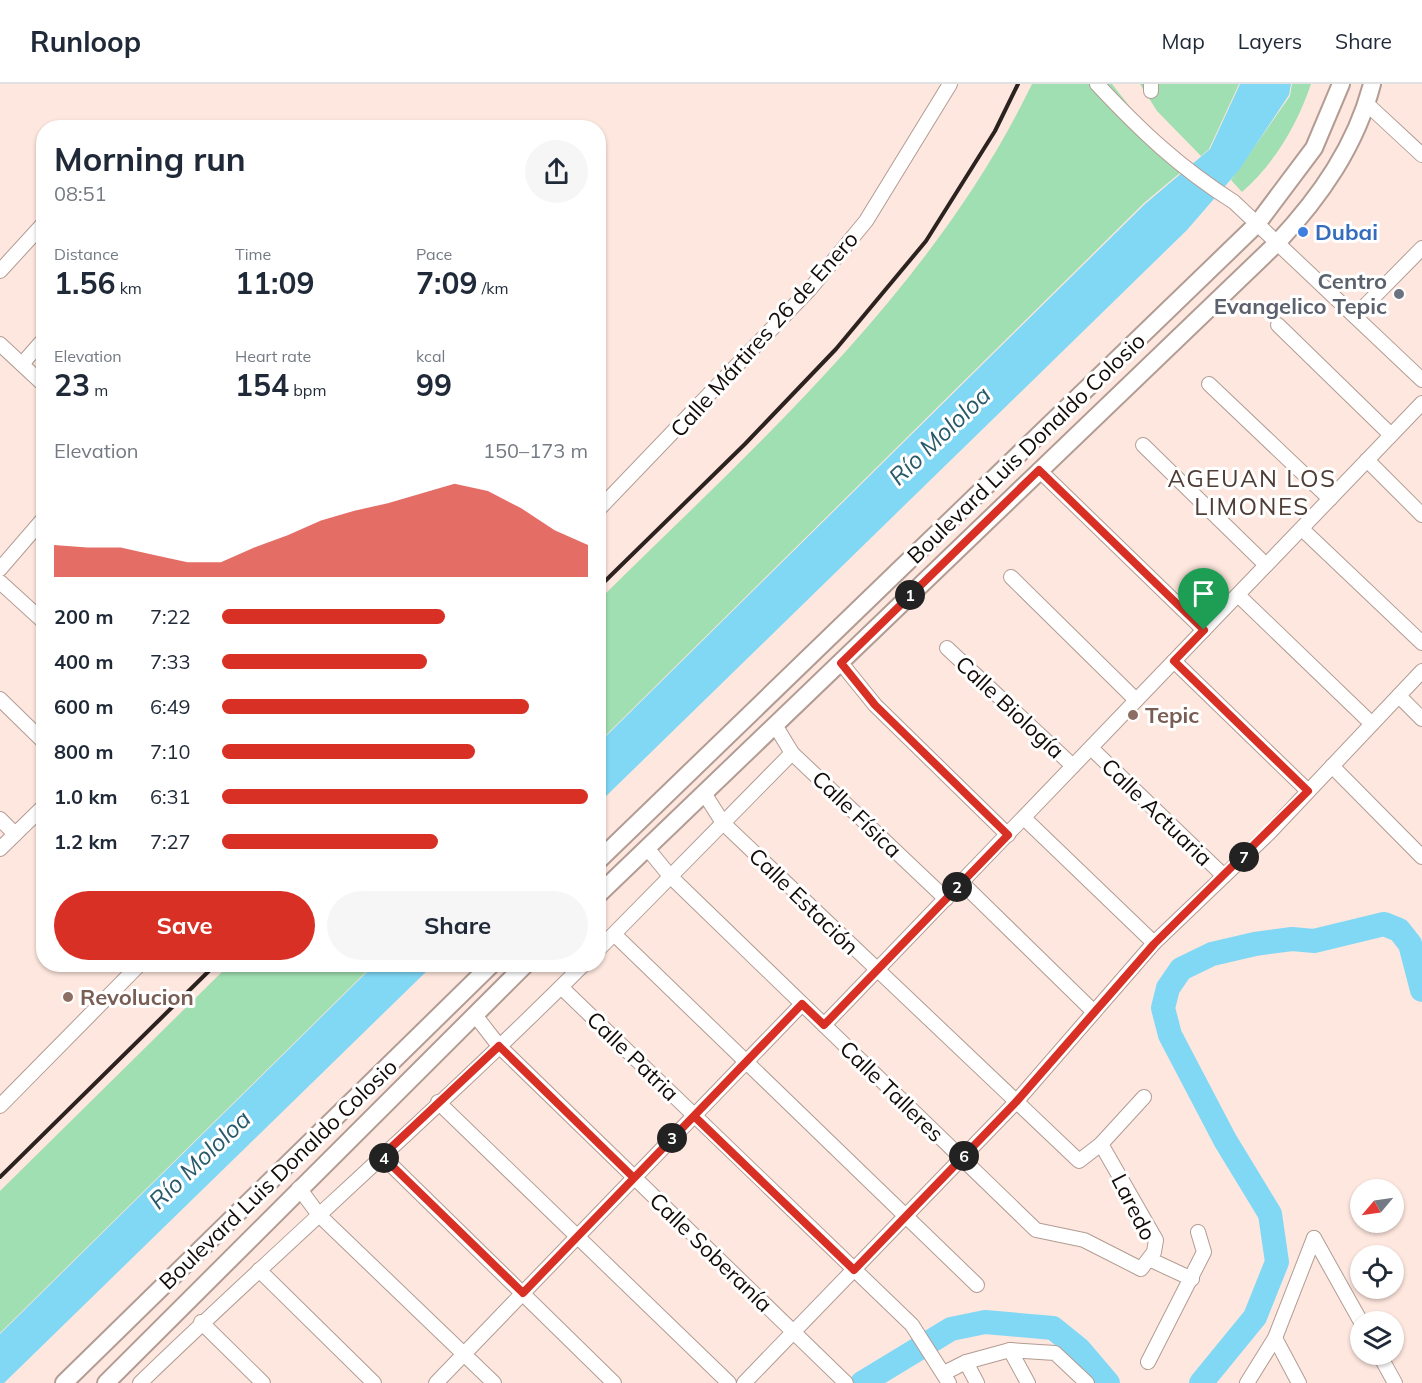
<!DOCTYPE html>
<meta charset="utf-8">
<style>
body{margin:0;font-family:Mulish,sans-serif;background:#f6f6f7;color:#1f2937;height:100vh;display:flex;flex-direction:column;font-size:22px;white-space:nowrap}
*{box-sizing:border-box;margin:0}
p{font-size:20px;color:#747a83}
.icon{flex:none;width:33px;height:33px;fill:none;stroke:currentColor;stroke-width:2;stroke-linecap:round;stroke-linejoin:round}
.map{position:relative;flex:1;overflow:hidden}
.side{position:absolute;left:36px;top:36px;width:570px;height:852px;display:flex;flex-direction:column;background:#fff;border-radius:24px;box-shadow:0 2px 4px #0004}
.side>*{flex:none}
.needle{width:39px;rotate:241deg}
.tools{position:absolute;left:1350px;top:1095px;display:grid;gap:12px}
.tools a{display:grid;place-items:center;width:54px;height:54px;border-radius:50%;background:#fff;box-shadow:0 2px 4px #0004;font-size:30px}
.pin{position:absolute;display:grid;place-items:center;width:51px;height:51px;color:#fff;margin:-62px -26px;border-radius:50% 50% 50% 0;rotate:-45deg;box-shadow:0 0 6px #0007}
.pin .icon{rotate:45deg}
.km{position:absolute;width:30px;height:30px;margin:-15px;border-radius:50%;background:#222;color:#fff;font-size:16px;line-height:30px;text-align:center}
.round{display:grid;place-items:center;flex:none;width:63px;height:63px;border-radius:32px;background:#f6f6f7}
.head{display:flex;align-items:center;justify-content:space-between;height:102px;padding:0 18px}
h1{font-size:33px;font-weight:700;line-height:45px}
.stats{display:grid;grid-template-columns:repeat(3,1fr);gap:9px;height:102px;padding:6px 18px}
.stats div{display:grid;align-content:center}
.stats b{font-size:30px;font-weight:700}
.stats small{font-size:16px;font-weight:400}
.stats p{font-size:16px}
.chart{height:168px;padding:12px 18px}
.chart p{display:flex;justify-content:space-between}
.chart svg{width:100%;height:108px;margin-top:6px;fill:#d93025;opacity:.7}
.action{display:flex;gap:12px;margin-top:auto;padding:12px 18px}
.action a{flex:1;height:69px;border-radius:36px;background:#d93025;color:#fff;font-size:24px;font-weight:700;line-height:69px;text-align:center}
.action a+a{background:#f6f6f7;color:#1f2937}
ul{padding:0 18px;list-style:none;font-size:20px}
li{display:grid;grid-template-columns:96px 72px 1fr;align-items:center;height:45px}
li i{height:15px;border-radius:8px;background:#d93025}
header{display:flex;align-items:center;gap:36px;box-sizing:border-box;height:84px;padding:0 30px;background:#fff;border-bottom:2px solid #e0e1e3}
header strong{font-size:28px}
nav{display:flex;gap:33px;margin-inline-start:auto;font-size:21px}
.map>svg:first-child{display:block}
</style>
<header>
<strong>Runloop</strong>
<nav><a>Map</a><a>Layers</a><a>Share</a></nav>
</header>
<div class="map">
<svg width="1422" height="1299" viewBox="0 0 1422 1299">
<rect width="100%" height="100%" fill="#fee7de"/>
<g fill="#a0dfb1">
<path d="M 1032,0 L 1112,0 L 1141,37 L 1187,83 L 1144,119 L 599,658 L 599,516 C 758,359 933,205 1032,0 Z"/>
<path d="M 1140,0 L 1239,0 L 1209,65 L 1201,72 L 1157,27 Z"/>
<path d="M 1292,0 L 1311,0 C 1297,41 1275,79 1242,108 L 1231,96 L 1290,12 Z"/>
<path d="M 229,881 L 373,881 L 0,1249 L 0,1107 Z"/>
</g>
<g fill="#81d8f5">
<path d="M 1240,0 L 1291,0 L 1289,11 L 1239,86 L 1187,146 L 599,719 L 599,659 L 1145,120 L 1210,65 Z"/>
<path d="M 374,881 L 433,881 L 4,1299 L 0,1299 L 0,1250 Z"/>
</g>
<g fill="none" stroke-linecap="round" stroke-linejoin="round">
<g stroke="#81d8f5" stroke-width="24">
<path d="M 862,1299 L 951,1245 L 985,1238 L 1053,1244 L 1079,1265 L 1108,1299"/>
<path d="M 1201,1299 L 1255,1233 L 1277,1178 L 1270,1130 L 1225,1056 L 1170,951 L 1163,924 L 1168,904 L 1181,885 L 1212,870 L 1255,860 L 1292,855 L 1314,857 L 1384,840 L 1399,846 L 1410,860 L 1422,906"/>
</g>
<g stroke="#b29c93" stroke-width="16">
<g id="minor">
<path d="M 1097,0 C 1141,47 1180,84 1234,118 L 1422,296"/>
<path d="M 1151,7 L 1151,0"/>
<path d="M 1367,20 L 1422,71"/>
<path d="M 0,187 L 44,139"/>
<path d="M 1355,232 L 1422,164"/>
<path d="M 1278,241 L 1391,351"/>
<path d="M 0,260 L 44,301"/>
<path d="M 22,280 L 44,255"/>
<path d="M 1209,300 L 1330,415"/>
<path d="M 1143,361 L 1266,481"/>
<path d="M 1367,376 L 1422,431"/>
<path d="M 1039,386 L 1204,546"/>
<path d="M 598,426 L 810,205 L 866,137 L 950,0"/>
<path d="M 1302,445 L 1422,559"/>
<path d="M 0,485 L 44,434"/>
<path d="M 1011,493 L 1136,616"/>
<path d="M 0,498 L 44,538"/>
<path d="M 1238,511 L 1372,640"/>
<path d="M 947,564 L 1073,682"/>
<path d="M 1174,577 L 1308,707"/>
<path d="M 841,579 L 875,621 L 1008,751"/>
<path d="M 1399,612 L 1422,635"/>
<path d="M 0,615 L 44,658"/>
<path d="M 775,641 L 792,669 L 946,815"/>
<path d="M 1091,664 L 1224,792"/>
<path d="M 1332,682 L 1422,773"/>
<path d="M 1024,734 L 1154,859"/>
<path d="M 0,735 L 15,750"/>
<path d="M 647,764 L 670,792 L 1036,1146 L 1084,1156 L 1141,1185 L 1154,1168 L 1156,1156 L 1101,1060 L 1079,1077 L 723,739 L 704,709"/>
<path d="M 0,765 L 44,722"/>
<path d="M 962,799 L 1094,928"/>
<path d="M 615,851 L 977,1201"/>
<path d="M 598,866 L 792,669"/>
<path d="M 561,903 L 912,1241 L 949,1299"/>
<path d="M 475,931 L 499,962 L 846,1299"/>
<path d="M 824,941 L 1422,319"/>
<path d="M 438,1018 L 729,1299"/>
<path d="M 0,1022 L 140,880"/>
<path d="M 1101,1060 L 1144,1013"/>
<path d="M 382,1072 L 614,1299"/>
<path d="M 299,1104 L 319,1131 L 494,1299"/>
<path d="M 1314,1154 L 1361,1238"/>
<path d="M 1149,1175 L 1192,1195"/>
<path d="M 259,1186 L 374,1299"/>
<path d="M 201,1238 L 263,1299"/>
<path d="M 1275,1254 L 1299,1299"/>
<path d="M 1010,1266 L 1028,1299"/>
<path d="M 1379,1270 L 1395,1299"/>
<path d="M 966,1278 L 977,1299"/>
<path d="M 1148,1278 L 1204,1168 L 1198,1148"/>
<path d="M 944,1289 L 966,1278 L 1010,1266 L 1055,1269 L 1087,1299"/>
<path d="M 140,1299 C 286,1158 440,1024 584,880"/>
<path d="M 436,1299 L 802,920"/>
<path d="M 744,1299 L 1016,1018 L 1154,859 L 1269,749 L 1422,587"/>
<path d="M 1247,1299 L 1275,1254 L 1314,1154"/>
</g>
</g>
<g stroke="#b29c93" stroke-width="20">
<g id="major">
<path d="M 598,777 L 1257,140 L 1314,64 L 1341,0"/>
<path d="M 598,811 L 1277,159 C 1320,113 1356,62 1372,0"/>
<path d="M 64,1299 L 492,880"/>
<path d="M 106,1299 L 526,880"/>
</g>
</g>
<use href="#minor" stroke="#fff" stroke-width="14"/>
<use href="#major" stroke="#fff" stroke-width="16"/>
<g stroke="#2c2320" stroke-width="4">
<path d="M 598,504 L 745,360 L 836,265 L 926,157 L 995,47 L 1018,0"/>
<path d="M 0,1093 L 216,880"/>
</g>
</g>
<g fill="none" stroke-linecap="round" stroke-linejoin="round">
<g stroke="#fff" stroke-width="12">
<path id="route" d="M 1204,546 L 1039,386 L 841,579 L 875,621 L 1008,751 L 824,941 L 802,920 C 709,1016 616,1113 523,1209 L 382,1072 L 499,962 L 634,1094 L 694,1032 L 854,1186 L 1016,1018 L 1154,860 L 1308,707 L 1174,577 L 1204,546"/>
</g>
<use href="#route" stroke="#d93025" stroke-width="8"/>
</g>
<circle fill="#3f7fe0" stroke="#fff" stroke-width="2" cx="1303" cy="148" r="6"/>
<circle fill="#6b7280" stroke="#fff" stroke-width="2" cx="1399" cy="210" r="6"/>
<g fill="#8d6e63" stroke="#fff" stroke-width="2">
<circle cx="1133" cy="631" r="6"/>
<circle cx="68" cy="913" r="6"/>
</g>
<g text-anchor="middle" stroke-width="6" stroke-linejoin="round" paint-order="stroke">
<g font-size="22" font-weight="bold" fill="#366cbe" stroke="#fff" text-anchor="start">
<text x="1315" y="156">Dubai</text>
</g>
<g font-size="22" font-weight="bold" fill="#5b616d" stroke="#fff" text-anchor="end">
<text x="1387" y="205">Centro<tspan x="1387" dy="25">Evangelico Tepic</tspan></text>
</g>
<g font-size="22" fill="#120b08" stroke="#fff">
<text transform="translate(764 250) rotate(-48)" y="8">Calle Mártires 26 de Enero</text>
<text transform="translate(1026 364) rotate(-44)" y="8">Boulevard Luis Donaldo Colosio</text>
<text transform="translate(1010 623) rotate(43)" y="8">Calle Biología</text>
<text transform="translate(1157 728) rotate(44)" y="8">Calle Actuaria</text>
<text transform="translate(857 730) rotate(44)" y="8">Calle Física</text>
<text transform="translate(804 817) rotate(44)" y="8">Calle Estación</text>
<text transform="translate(633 972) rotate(44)" y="8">Calle Patria</text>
<text transform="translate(892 1007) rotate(44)" y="8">Calle Talleres</text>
<text transform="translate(278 1090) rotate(-44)" y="8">Boulevard Luis Donaldo Colosio</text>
<text transform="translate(1134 1123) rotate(63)" y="8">Laredo</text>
<text transform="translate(711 1168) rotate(44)" y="8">Calle Soberanía</text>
</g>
<g font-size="22" font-weight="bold" fill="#785e54" stroke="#fff" text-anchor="start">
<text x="1145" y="639">Tepic</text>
<text x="80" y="921">Revolucion</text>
</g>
<g font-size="24" font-style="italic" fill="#295a6a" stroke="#fff">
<text transform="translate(940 352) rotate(-44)" y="8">Río Mololoa</text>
<text transform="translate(200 1076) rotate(-44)" y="8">Río Mololoa</text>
</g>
<g font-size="24" letter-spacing="1.5" fill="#4f3d36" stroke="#fff">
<text x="1252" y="403">AGEUAN LOS<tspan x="1252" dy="28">LIMONES</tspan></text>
</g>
</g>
</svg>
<div class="tools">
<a><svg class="needle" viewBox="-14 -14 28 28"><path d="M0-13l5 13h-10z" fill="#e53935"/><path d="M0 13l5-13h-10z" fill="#747a83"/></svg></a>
<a><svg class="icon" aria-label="locate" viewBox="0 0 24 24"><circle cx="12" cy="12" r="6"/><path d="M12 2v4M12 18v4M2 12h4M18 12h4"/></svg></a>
<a><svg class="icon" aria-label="layers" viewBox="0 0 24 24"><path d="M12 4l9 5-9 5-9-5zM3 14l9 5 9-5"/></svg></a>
</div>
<div class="pin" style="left:1204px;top:546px;background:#1e9e55"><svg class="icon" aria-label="arrive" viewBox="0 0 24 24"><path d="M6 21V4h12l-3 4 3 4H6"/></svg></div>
<b class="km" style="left:910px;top:511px">1</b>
<b class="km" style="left:957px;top:803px">2</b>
<b class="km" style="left:672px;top:1054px">3</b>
<b class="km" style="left:384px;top:1074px">4</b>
<b class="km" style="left:964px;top:1072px">6</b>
<b class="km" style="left:1244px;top:773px">7</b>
<section class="side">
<div class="head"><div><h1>Morning run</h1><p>08:51</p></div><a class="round"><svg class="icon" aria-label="share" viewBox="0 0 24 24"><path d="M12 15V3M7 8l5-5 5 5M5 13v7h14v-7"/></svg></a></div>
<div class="stats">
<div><p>Distance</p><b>1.56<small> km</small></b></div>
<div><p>Time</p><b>11:09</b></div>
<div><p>Pace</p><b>7:09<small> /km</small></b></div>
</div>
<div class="stats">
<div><p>Elevation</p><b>23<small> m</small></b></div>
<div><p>Heart rate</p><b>154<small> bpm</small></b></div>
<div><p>kcal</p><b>99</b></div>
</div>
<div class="chart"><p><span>Elevation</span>150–173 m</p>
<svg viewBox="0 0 160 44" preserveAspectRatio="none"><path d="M0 44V31L10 32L20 32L30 35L40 38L50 38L60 32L70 27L80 21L90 17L100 14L110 10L120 6L130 9L140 16L150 25L160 31V44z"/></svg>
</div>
<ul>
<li><b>200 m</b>7:22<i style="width:61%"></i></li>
<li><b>400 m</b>7:33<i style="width:56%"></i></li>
<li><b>600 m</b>6:49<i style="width:84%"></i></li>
<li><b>800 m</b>7:10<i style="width:69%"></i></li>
<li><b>1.0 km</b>6:31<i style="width:100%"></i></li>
<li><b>1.2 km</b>7:27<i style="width:59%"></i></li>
</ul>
<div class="action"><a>Save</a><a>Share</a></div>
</section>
</div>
